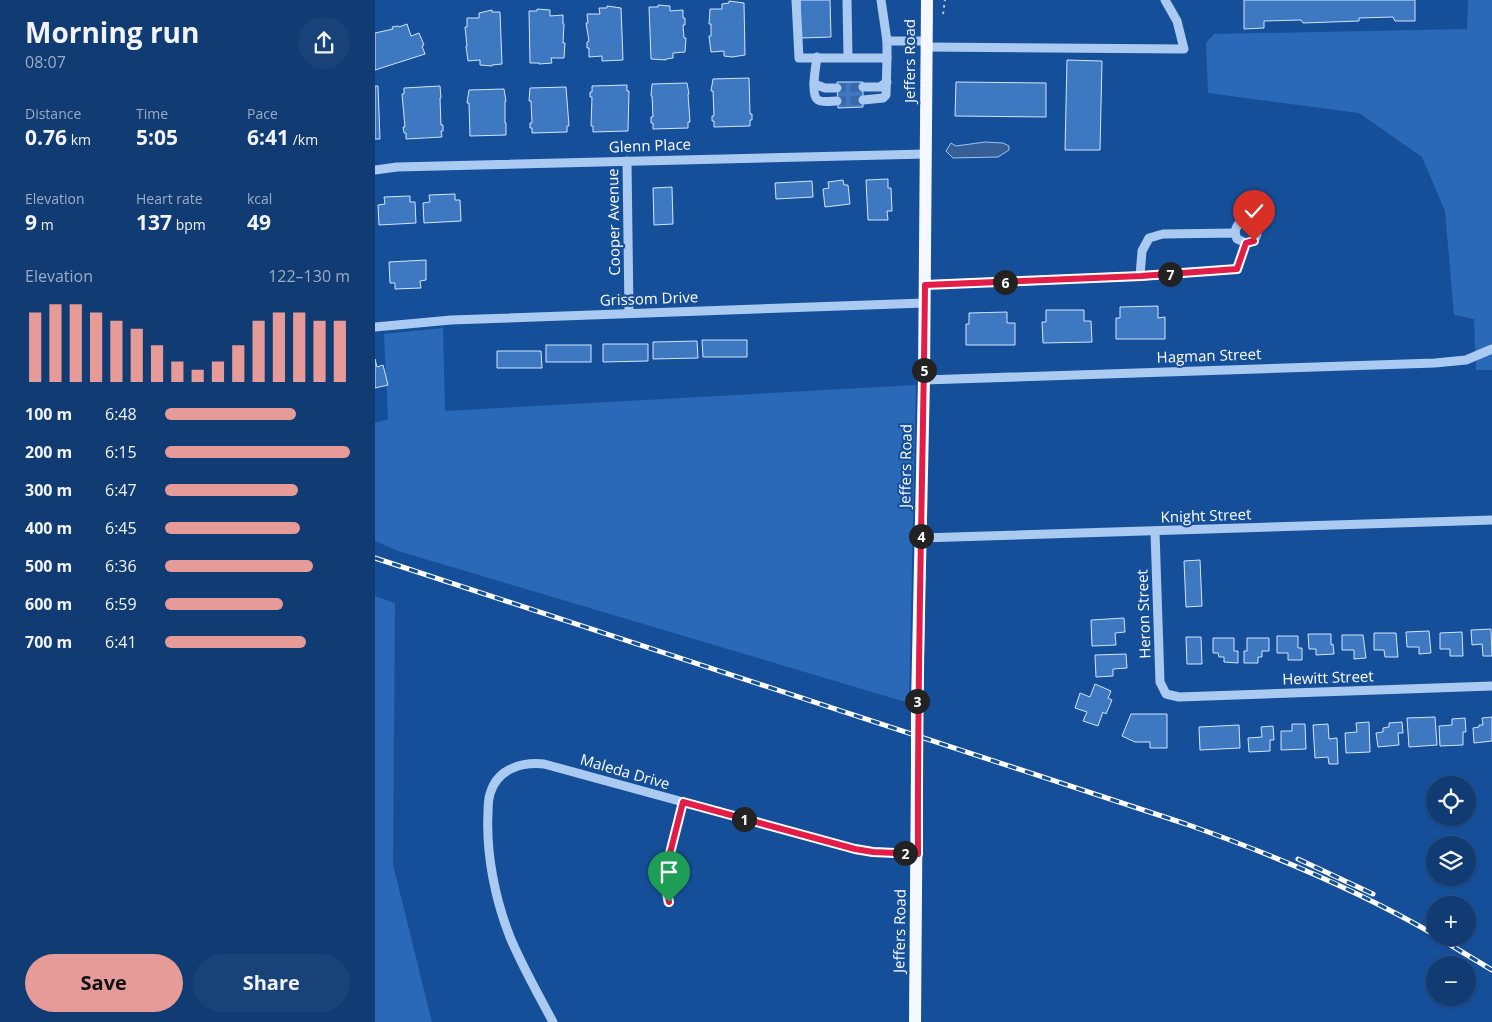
<!DOCTYPE html>
<meta charset="utf-8">
<style>
body{margin:0;font-family:"Open Sans",sans-serif;background:#194278;color:#f1f3f6;height:100vh;display:flex;flex-direction:column;font-size:19px;white-space:nowrap}
*{box-sizing:border-box;margin:0}
p{font-size:16px;color:#9cadc4}
.icon{flex:none;width:28px;height:28px;fill:none;stroke:currentColor;stroke-width:2;stroke-linecap:round;stroke-linejoin:round}
.map{position:relative;flex:1;overflow:hidden}
.sheet{display:flex;flex-direction:column;background:#103b73;width:375px}
.sheet>*{flex:none}
.tools{position:absolute;left:1051px;top:776px;display:grid;gap:10px}
.tools a{display:grid;place-items:center;width:50px;height:50px;border-radius:50%;background:#103b73;box-shadow:0 1px 4px #0004,0 0 0 1px #305585;font-size:25px}
.pin{position:absolute;display:grid;place-items:center;width:42px;height:42px;color:#fff;margin:-51px -21px;border-radius:50% 50% 50% 0;rotate:-45deg;box-shadow:0 0 5px #0007}
.pin .icon{rotate:45deg}
.km{position:absolute;width:25px;height:25px;margin:-12px;border-radius:50%;background:#222;color:#fff;font-size:14px;line-height:25px;text-align:center}
.round{display:grid;place-items:center;flex:none;width:52px;height:52px;border-radius:26px;background:#194278}
.overview{display:flex;align-items:center;justify-content:space-between;height:85px;padding:0 25px}
h1{font-size:28px;font-weight:700;line-height:38px}
.figures{display:grid;grid-template-columns:repeat(3,1fr);gap:8px;height:85px;padding:5px 25px}
.figures div{display:grid;align-content:center}
.figures b{font-size:21px;font-weight:700}
.figures small{font-size:14px;font-weight:400}
.figures p{font-size:14px}
.chart{height:140px;padding:10px 25px}
.chart p{display:flex;justify-content:space-between}
.chart svg{width:100%;height:90px;margin-top:5px;stroke:#e69b98;stroke-width:6}
.primary-button{display:flex;gap:10px;margin-top:auto;padding:10px 25px}
.primary-button a{flex:1;height:58px;border-radius:30px;background:#e69b98;color:#111;font-size:20px;font-weight:700;line-height:58px;text-align:center}
.primary-button a+a{background:#194278;color:#f1f3f6}
ul{padding:0 25px;list-style:none;font-size:16px}
li{display:grid;grid-template-columns:80px 60px 1fr;align-items:center;height:38px}
li i{height:12px;border-radius:6px;background:#e69b98}
main{display:flex;flex:1;min-height:0}
.map>svg:first-child{display:block}
</style>
<main>
<section class="sheet">
<div class="overview"><div><h1>Morning run</h1><p>08:07</p></div><a class="round"><svg class="icon" aria-label="share" viewBox="0 0 24 24"><path d="M12 15V3M7 8l5-5 5 5M5 13v7h14v-7"/></svg></a></div>
<div class="figures">
<div><p>Distance</p><b>0.76<small> km</small></b></div>
<div><p>Time</p><b>5:05</b></div>
<div><p>Pace</p><b>6:41<small> /km</small></b></div>
</div>
<div class="figures">
<div><p>Elevation</p><b>9<small> m</small></b></div>
<div><p>Heart rate</p><b>137<small> bpm</small></b></div>
<div><p>kcal</p><b>49</b></div>
</div>
<div class="chart"><p><span>Elevation</span>122–130 m</p>
<svg viewBox="0 0 160 44" preserveAspectRatio="none"><path d="M5 44V10M15 44V6M25 44V6M35 44V10M45 44V14M55 44V18M65 44V26M75 44V34M85 44V38M95 44V34M105 44V26M115 44V14M125 44V10M135 44V10M145 44V14M155 44V14"/></svg>
</div>
<ul>
<li><b>100 m</b>6:48<i style="width:71%"></i></li>
<li><b>200 m</b>6:15<i style="width:100%"></i></li>
<li><b>300 m</b>6:47<i style="width:72%"></i></li>
<li><b>400 m</b>6:45<i style="width:73%"></i></li>
<li><b>500 m</b>6:36<i style="width:80%"></i></li>
<li><b>600 m</b>6:59<i style="width:64%"></i></li>
<li><b>700 m</b>6:41<i style="width:76%"></i></li>
</ul>
<div class="primary-button"><a>Save</a><a>Share</a></div>
</section>
<div class="map">
<svg width="1117" height="1022" viewBox="0 0 1117 1022">
<rect width="100%" height="100%" fill="#164f99"/>
<g fill="#2969b7">
<path d="M 1093,0 L 1117,0 L 1117,370 L 1101,370 L 1099,319 L 1079,315 L 1070,211 L 1047,157 L 984,113 L 833,93 L 831,43 L 839,34 L 1092,29 Z"/>
<path d="M 68,328 L 70,411 L 541,385 L 534,703 L 23,551 L 0,541 L 0,423 L 13,419 L 9,334 Z"/>
<path d="M 0,596 L 20,603 L 18,865 L 57,1022 L 0,1022 Z"/>
</g>
<path fill="#365f95" stroke="#9cc5f5" d="M 610,142 L 628,143 L 634,146 L 634,150 L 623,157 L 578,158 L 571,151 L 576,143 L 581,146 Z"/>
<g fill="#3e78c1" stroke="#d1e5fd">
<path d="M 425,0 L 455,0 L 456,37 L 426,38 Z"/>
<path d="M 869,0 L 1040,0 L 1040,21 L 1020,21 L 1018,17 L 984,18 L 984,21 L 928,23 L 926,20 L 889,21 L 889,28 L 869,29 Z"/>
<path d="M 354,1 L 369,3 L 370,55 L 357,57 L 349,56 L 349,51 L 336,52 L 334,36 L 336,36 L 336,24 L 334,24 L 335,9 L 347,9 L 347,4 L 354,3 Z"/>
<path d="M 283,5 L 295,6 L 295,11 L 308,10 L 308,18 L 310,18 L 310,25 L 308,25 L 309,38 L 311,38 L 310,52 L 298,53 L 298,58 L 291,59 L 291,60 L 276,59 L 274,7 L 283,7 Z"/>
<path d="M 232,6 L 246,8 L 248,60 L 227,61 L 227,56 L 214,57 L 214,48 L 212,48 L 212,42 L 214,41 L 211,23 L 213,23 L 212,14 L 225,14 L 224,8 L 232,8 Z"/>
<path d="M 162,9 L 175,10 L 175,16 L 188,15 L 188,24 L 189,24 L 188,43 L 190,43 L 189,58 L 176,58 L 177,63 L 164,64 L 164,63 L 155,63 L 154,11 L 162,11 Z"/>
<path d="M 117,10 L 117,12 L 125,12 L 127,64 L 117,65 L 117,66 L 105,65 L 105,60 L 93,61 L 91,46 L 92,46 L 90,27 L 92,27 L 92,18 L 104,18 L 104,13 Z"/>
<path d="M 32,24 L 36,36 L 44,33 L 49,45 L 47,46 L 50,54 L 0,70 L 0,33 L 18,29 L 17,27 L 23,26 L 24,27 Z"/>
<path d="M 692,60 L 727,61 L 725,150 L 690,150 Z"/>
<path d="M 374,78 L 375,114 L 377,114 L 377,120 L 375,120 L 375,126 L 339,127 L 339,121 L 337,121 L 337,116 L 339,116 L 338,91 L 336,91 L 338,79 Z"/>
<path d="M 462,82 L 488,82 L 488,107 L 463,108 Z"/>
<path d="M 581,82 L 671,83 L 671,117 L 580,116 Z"/>
<path d="M 312,83 L 314,94 L 313,94 L 315,122 L 313,122 L 313,128 L 278,129 L 278,123 L 276,123 L 276,117 L 278,117 L 277,96 L 276,96 L 277,84 Z"/>
<path d="M 252,85 L 252,91 L 254,91 L 253,131 L 218,132 L 218,126 L 216,126 L 217,97 L 215,97 L 215,92 L 217,92 L 217,86 Z"/>
<path d="M 0,86 L 3,86 L 5,139 L 0,139 Z"/>
<path d="M 65,86 L 66,98 L 65,98 L 66,125 L 68,125 L 68,131 L 66,131 L 67,137 L 31,139 L 31,133 L 29,133 L 28,127 L 30,127 L 27,94 L 29,94 L 29,88 Z"/>
<path d="M 191,87 L 194,126 L 192,126 L 192,132 L 157,133 L 157,128 L 155,128 L 155,123 L 157,123 L 156,101 L 154,101 L 155,88 Z"/>
<path d="M 129,89 L 131,101 L 130,101 L 130,123 L 131,123 L 131,135 L 95,136 L 94,103 L 92,103 L 94,90 Z"/>
<path d="M 513,179 L 513,188 L 516,188 L 517,211 L 512,211 L 513,220 L 493,220 L 491,180 Z"/>
<path d="M 468,180 L 469,185 L 473,185 L 475,204 L 450,207 L 448,189 L 454,188 L 453,182 Z"/>
<path d="M 437,181 L 438,197 L 401,199 L 400,183 Z"/>
<path d="M 297,187 L 298,224 L 279,225 L 278,188 Z"/>
<path d="M 80,194 L 80,200 L 85,200 L 86,221 L 49,223 L 48,203 L 55,202 L 54,195 Z"/>
<path d="M 35,196 L 35,202 L 40,202 L 41,223 L 4,225 L 3,205 L 10,204 L 9,197 Z"/>
<path d="M 51,260 L 51,280 L 45,281 L 46,288 L 20,289 L 20,283 L 15,283 L 14,262 Z"/>
<path d="M 783,306 L 783,318 L 790,317 L 790,339 L 741,339 L 741,318 L 745,318 L 745,307 Z"/>
<path d="M 671,310 L 709,310 L 709,321 L 716,321 L 717,342 L 668,343 L 667,322 L 671,322 Z"/>
<path d="M 632,312 L 632,323 L 640,323 L 640,345 L 591,345 L 591,324 L 594,324 L 594,313 Z"/>
<path d="M 327,340 L 372,340 L 372,357 L 328,357 Z"/>
<path d="M 322,341 L 323,358 L 278,359 L 278,342 Z"/>
<path d="M 228,344 L 273,344 L 273,361 L 228,362 Z"/>
<rect x="171" y="345" width="45" height="17"/>
<path d="M 122,351 L 166,351 L 167,368 L 122,368 Z"/>
<path d="M 0,359 L 2,367 L 8,365 L 13,385 L 0,388 Z"/>
<path d="M 825,560 L 827,606 L 811,607 L 809,561 Z"/>
<path d="M 749,618 L 750,632 L 740,633 L 741,645 L 717,646 L 716,620 Z"/>
<path d="M 1116,629 L 1117,656 L 1108,656 L 1107,644 L 1097,645 L 1096,630 Z"/>
<path d="M 1054,631 L 1056,653 L 1044,654 L 1044,647 L 1032,647 L 1031,632 Z"/>
<path d="M 1087,632 L 1088,656 L 1075,656 L 1075,649 L 1065,649 L 1065,633 Z"/>
<path d="M 999,633 L 1021,633 L 1023,657 L 1010,657 L 1009,650 L 999,650 Z"/>
<path d="M 933,634 L 956,634 L 956,645 L 958,644 L 959,654 L 941,655 L 941,649 L 934,649 Z"/>
<path d="M 967,635 L 988,635 L 991,658 L 979,659 L 979,650 L 967,650 Z"/>
<path d="M 902,636 L 923,636 L 923,648 L 927,648 L 927,660 L 913,660 L 913,653 L 902,653 Z"/>
<path d="M 811,637 L 826,637 L 827,664 L 812,664 Z"/>
<path d="M 838,638 L 859,638 L 859,651 L 863,651 L 863,663 L 849,662 L 849,657 L 844,657 L 843,653 L 838,653 Z"/>
<path d="M 872,638 L 894,638 L 894,651 L 887,651 L 887,657 L 883,657 L 883,663 L 869,663 L 869,651 L 872,651 Z"/>
<path d="M 751,654 L 752,668 L 738,669 L 738,676 L 721,677 L 720,655 Z"/>
<path d="M 720,684 L 736,691 L 733,698 L 737,700 L 731,714 L 728,712 L 723,726 L 708,721 L 712,712 L 700,708 L 705,693 L 715,697 Z"/>
<path d="M 756,714 L 792,714 L 792,748 L 775,748 L 775,742 L 760,742 L 747,736 Z"/>
<path d="M 1060,717 L 1062,745 L 1034,747 L 1032,718 Z"/>
<path d="M 1117,717 L 1117,741 L 1099,743 L 1098,728 L 1104,727 L 1104,725 L 1108,725 L 1107,718 Z"/>
<path d="M 1090,718 L 1091,732 L 1088,732 L 1088,745 L 1065,746 L 1064,726 L 1077,725 L 1077,719 Z"/>
<path d="M 994,722 L 995,752 L 971,753 L 970,733 L 982,732 L 981,723 Z"/>
<path d="M 1027,722 L 1028,733 L 1023,733 L 1024,745 L 1003,747 L 1001,733 L 1008,732 L 1008,728 L 1014,727 L 1014,723 Z"/>
<path d="M 917,724 L 930,724 L 931,749 L 906,750 L 906,731 L 917,731 Z"/>
<path d="M 953,724 L 954,739 L 962,738 L 963,764 L 954,764 L 953,757 L 940,758 L 938,725 Z"/>
<path d="M 864,725 L 865,748 L 825,750 L 824,727 Z"/>
<path d="M 898,726 L 899,740 L 895,740 L 895,751 L 874,752 L 873,738 L 887,737 L 886,727 Z"/>
</g>
<g fill="none" stroke-linecap="round" stroke-linejoin="round">
<g stroke="#3969a8" stroke-width="9" stroke-dasharray="9 4.5" stroke-linecap="butt">
<path d="M 462,88 L 488,87"/>
<path d="M 462,101 L 488,100"/>
</g>
<path stroke="#aacaf2" stroke-width="2" stroke-dasharray="2.5 4" stroke-linecap="butt" d="M 568,14 L 570,0"/>
<g stroke="#aacaf2" stroke-width="9">
<path d="M 421,0 L 424,58 L 512,58 L 512,41 L 506,0"/>
<path d="M 472,0 L 473,57"/>
<path d="M 512,41 L 552,41"/>
<path d="M 551,47 L 809,49 L 802,21 L 790,0"/>
<path d="M 442,57 C 441,66 435,95 443,100 C 447,103 457,101 462,101"/>
<path d="M 439,84 L 450,88 L 462,88"/>
<path d="M 488,87 L 505,87 L 512,82"/>
<path d="M 488,100 L 508,98 L 511,95 L 512,58"/>
<path d="M 252,161 L 254,313"/>
<path d="M 0,170 L 22,167 L 551,154"/>
<path d="M 860,233 C 861,225 865,221 873,221 C 886,225 885,241 871,243"/>
<path d="M 549,285 L 765,276 L 862,269 L 871,243 L 862,239 L 860,233 L 788,234 L 774,238 L 767,251 L 765,276"/>
<path d="M 0,327 L 76,320 L 549,303"/>
<path d="M 549,380 L 1060,363 L 1091,360 L 1117,349"/>
<path d="M 780,532 L 785,682 L 791,694 L 804,697 L 1117,686"/>
<path d="M 546,538 L 1117,520"/>
<path d="M 293,902 L 289,877 L 308,802"/>
<path d="M 178,1022 C 163,994 147,966 135,937 C 120,899 111,854 113,813 C 113,806 113,798 116,791 C 124,768 148,762 169,764 L 480,849 L 498,852 L 543,854"/>
</g>
<g stroke="#f5f9ff" stroke-width="12">
<path d="M 542,704 L 549,380 L 552,0"/>
<path d="M 540,1022 L 542,764"/>
</g>
<g stroke="#fff" stroke-width="5">
<g id="rail">
<path d="M 0,558 L 811,824 C 896,854 981,889 1060,935"/>
<path d="M 923,859 L 998,894"/>
<path d="M 1064,938 L 1117,970"/>
</g>
</g>
<use href="#rail" stroke="#164f99" stroke-width="3" stroke-dasharray="9" stroke-linecap="butt"/>
<path stroke="#f5f9ff" stroke-width="12" d="M 542,704 L 542,764"/>
</g>
<g fill="none" stroke-linecap="round" stroke-linejoin="round">
<g stroke="#fff" stroke-width="10">
<path id="route" d="M 294,902 L 289,877 L 308,802 L 480,849 L 498,852 L 543,854 C 542,664 548,475 550,285 L 766,276 L 862,269 L 871,243 L 879,241"/>
</g>
<use href="#route" stroke="#e11d48" stroke-width="6"/>
</g>
<g text-anchor="middle" stroke-width="4.5" stroke-linejoin="round" paint-order="stroke">
<g font-size="15" fill="#fff" stroke="#164f99">
<text transform="translate(535 61) rotate(-90)" y="5">Jeffers Road</text>
<text transform="translate(275 146) rotate(-2)" y="5">Glenn Place</text>
<text transform="translate(239 222) rotate(-91)" y="5">Cooper Avenue</text>
<text transform="translate(274 299) rotate(-2)" y="5">Grissom Drive</text>
<text transform="translate(834 356) rotate(-2)" y="5">Hagman Street</text>
<text transform="translate(531 466) rotate(-89)" y="5">Jeffers Road</text>
<text transform="translate(831 516) rotate(-2)" y="5">Knight Street</text>
<text transform="translate(769 614) rotate(-92)" y="5">Heron Street</text>
<text transform="translate(953 678) rotate(-2)" y="5">Hewitt Street</text>
<text transform="translate(250 772) rotate(16)" y="5">Maleda Drive</text>
<text transform="translate(525 931) rotate(-89)" y="5">Jeffers Road</text>
</g>
</g>
</svg>
<div class="tools">
<a><svg class="icon" aria-label="locate" viewBox="0 0 24 24"><circle cx="12" cy="12" r="6"/><path d="M12 2v4M12 18v4M2 12h4M18 12h4"/></svg></a>
<a><svg class="icon" aria-label="layers" viewBox="0 0 24 24"><path d="M12 4l9 5-9 5-9-5zM3 14l9 5 9-5"/></svg></a>
<a>+</a>
<a>−</a>
</div>
<div class="pin" style="left:294px;top:902px;background:#1e9e55"><svg class="icon" aria-label="arrive" viewBox="0 0 24 24"><path d="M6 21V4h12l-3 4 3 4H6"/></svg></div>
<div class="pin" style="left:879px;top:241px;background:#d93025"><svg class="icon" aria-label="check" viewBox="0 0 24 24"><path d="M5 12l5 5 9-10"/></svg></div>
<b class="km" style="left:369px;top:819px">1</b>
<b class="km" style="left:530px;top:853px">2</b>
<b class="km" style="left:542px;top:701px">3</b>
<b class="km" style="left:546px;top:536px">4</b>
<b class="km" style="left:549px;top:370px">5</b>
<b class="km" style="left:630px;top:282px">6</b>
<b class="km" style="left:795px;top:274px">7</b>
</div>
</main>
